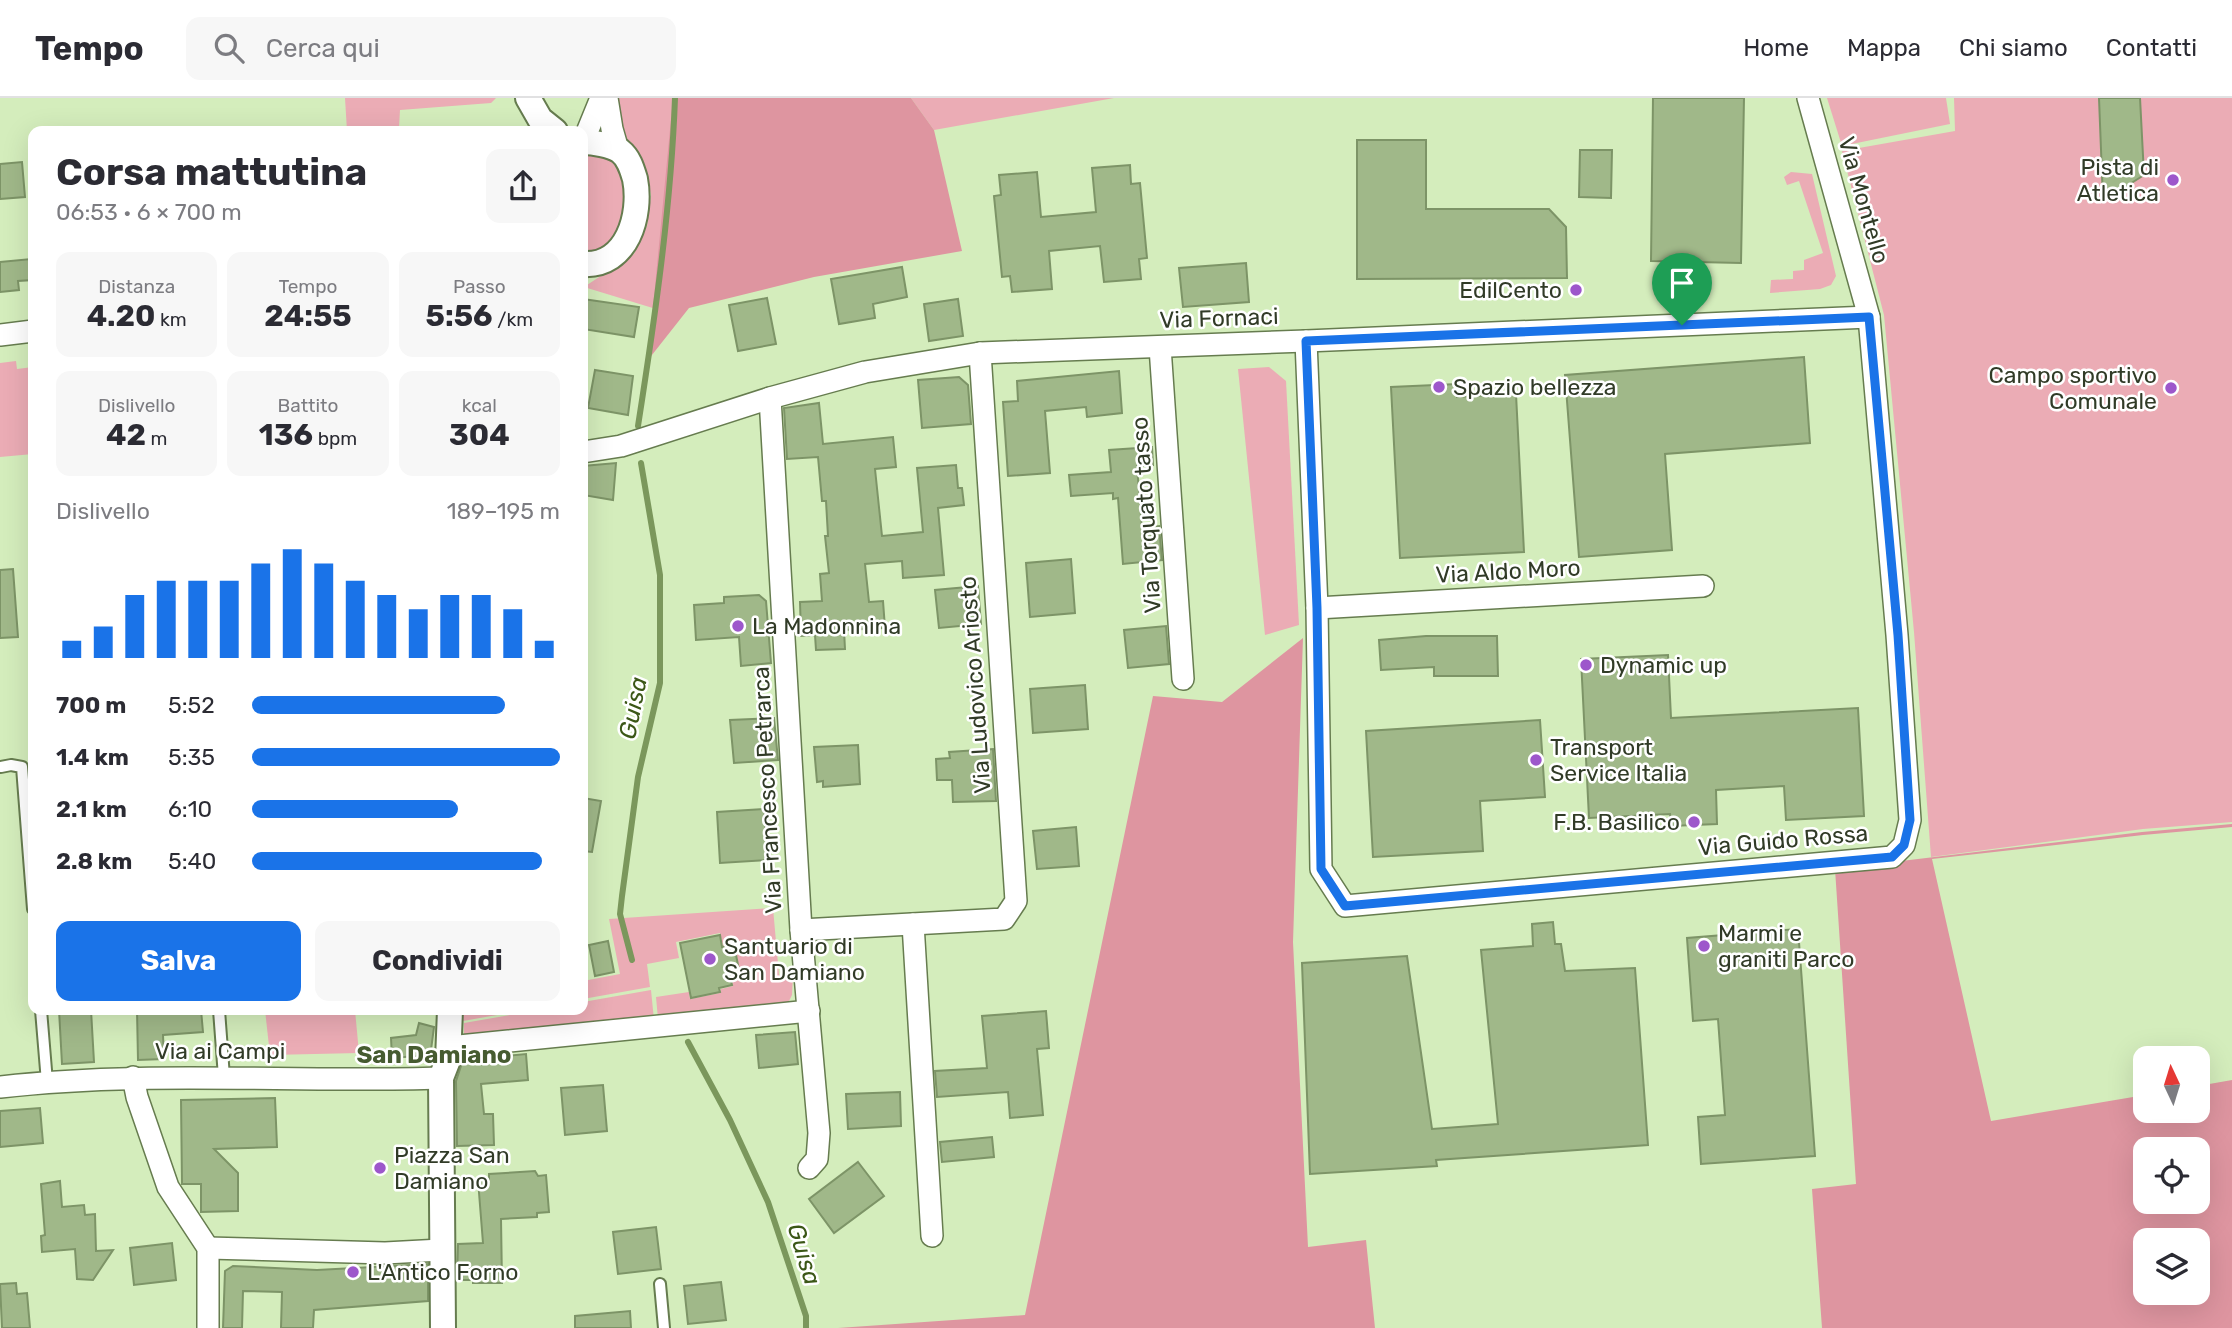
<!DOCTYPE html>
<html lang="it">
<meta charset="utf-8">
<style>
body{margin:0;font-family:Rubik,sans-serif;background:#f7f7f7;color:#2b2b33;height:100vh;display:flex;flex-direction:column;font-size:26px;white-space:nowrap}
*{box-sizing:border-box;margin:0}
p{font-size:23px;color:#7c7c81}
.icon{flex:none;width:38px;height:38px;fill:none;stroke:currentColor;stroke-width:2;stroke-linecap:round;stroke-linejoin:round}
.map{position:relative;flex:1;overflow:hidden}
.side{position:absolute;left:28px;top:28px;width:560px;height:889px;display:flex;flex-direction:column;background:#fff;border-radius:14px;box-shadow:0 7px 28px #0002}
.side>*{flex:none}
.needle{width:46px;rotate:356deg}
.tools{position:absolute;left:2133px;top:948px;display:grid;gap:14px}
.tools a{display:grid;place-items:center;width:77px;height:77px;border-radius:14px;background:#fff;box-shadow:0 7px 28px #0002;font-size:35px}
.pin{position:absolute;display:grid;place-items:center;width:60px;height:60px;color:#fff;margin:-72px -30px;border-radius:50% 50% 50% 0;rotate:-45deg;box-shadow:0 0 7px #0007}
.pin .icon{rotate:45deg}
.round{display:grid;place-items:center;flex:none;width:74px;height:74px;border-radius:14px;background:#f7f7f7}
.summary{display:flex;align-items:center;justify-content:space-between;height:119px;padding:0 28px}
h1{font-size:38px;font-weight:700;line-height:52px}
.metrics{display:grid;grid-template-columns:repeat(3,1fr);gap:10px;height:119px;padding:7px 28px}
.metrics div{display:grid;align-content:center;border-radius:14px;background:#f7f7f7;text-align:center}
.metrics b{font-size:30px;font-weight:700}
.metrics small{font-size:19px;font-weight:400}
.metrics p{font-size:19px}
.chart{height:196px;padding:14px 28px}
.chart p{display:flex;justify-content:space-between}
.chart svg{width:100%;height:126px;margin-top:7px;stroke:#1a73e8;stroke-width:6}
.button{display:flex;gap:14px;margin-top:auto;padding:14px 28px}
.button a{flex:1;height:80px;border-radius:14px;background:#1a73e8;color:#fff;font-size:28px;font-weight:700;line-height:80px;text-align:center}
.button a+a{background:#f7f7f7;color:#2b2b33}
ul{padding:0 28px;list-style:none;font-size:23px}
li{display:grid;grid-template-columns:112px 84px 1fr;align-items:center;height:52px}
li i{height:18px;border-radius:9px;background:#1a73e8}
header{display:flex;align-items:center;gap:42px;box-sizing:border-box;height:98px;padding:0 35px;background:#fff;border-bottom:2px solid #e1e1e2}
header strong{font-size:33px}
nav{display:flex;gap:38px;margin-inline-start:auto;font-size:24px}
.search{width:490px;height:63px;background:#f7f7f7;display:flex;align-items:center;gap:18px;box-sizing:border-box;padding:0 24px;border-radius:14px;color:#7c7c81;font-size:26px}
.map>svg:first-child{display:block}
</style>
<header>
<strong>Tempo</strong>
<div class="search"><svg class="icon" aria-label="search" viewBox="0 0 24 24"><circle cx="10" cy="10" r="6"/><path d="M15 15l6 6"/></svg>Cerca qui</div>
<nav><a>Home</a><a>Mappa</a><a>Chi siamo</a><a>Contatti</a></nav>
</header>
<div class="map">
<svg width="2232" height="1230" viewBox="0 0 2232 1230">
<rect width="100%" height="100%" fill="#d4edbc"/>
<g fill="#ebacb5">
<path d="M 345,0 L 496,0 L 491,5 L 400,12 L 399,30 L 412,33 L 347,33 Z"/>
<path d="M 617,0 L 675,0 L 656,211 L 584,189 L 634,156 L 647,128 L 651,97 L 644,66 L 623,36 Z"/>
<path d="M 911,0 L 1114,0 L 934,32 Z"/>
<path d="M 1827,0 L 1946,0 L 1950,26 L 1842,48 Z"/>
<path d="M 1954,0 L 2232,0 L 2232,724 L 2143,731 L 1931,759 L 1914,534 L 1884,217 L 1842,53 L 1955,33 Z"/>
<path d="M 591,55 C 600,58 609,59 616,66 C 635,87 628,143 599,154 C 595,155 588,155 583,155 L 583,56 Z"/>
<path d="M 1791,74 L 1812,76 L 1836,178 L 1831,187 L 1820,191 L 1770,195 L 1771,182 L 1793,181 L 1793,173 L 1804,172 L 1804,162 L 1823,155 L 1799,83 L 1787,87 L 1784,79 Z"/>
<path d="M 16,263 L 17,271 L 33,269 L 33,356 L 0,359 L 0,265 Z"/>
<path d="M 1269,269 L 1286,283 L 1299,527 L 1265,537 L 1238,271 Z"/>
<path d="M 773,810 L 779,877 L 793,876 L 792,897 L 788,905 L 658,921 L 656,899 L 689,894 L 690,901 L 720,895 L 721,891 L 733,888 L 731,880 L 741,878 L 734,846 L 723,848 L 720,835 L 676,844 L 679,860 L 647,866 L 650,889 L 583,901 L 583,883 L 620,876 L 609,821 Z"/>
<path d="M 651,892 L 654,922 L 464,939 L 464,925 L 539,912 L 583,912 L 583,904 Z"/>
<path d="M 265,912 L 355,912 L 359,955 L 270,957 Z"/>
<path d="M 463,912 L 525,912 L 463,923 Z"/>
</g>
<g fill="#de95a0" fill-rule="evenodd">
<path d="M 673,0 L 911,0 L 934,32 L 962,153 L 814,179 L 689,210 L 648,262 Z"/>
<path d="M 1303,540 L 1293,844 L 1308,1149 L 1366,1142 L 1375,1230 L 838,1230 L 1025,1217 L 1153,598 L 1222,604 Z"/>
<path d="M 2232,726 L 2232,729 L 2143,737 L 1932,761 L 1991,1023 L 2145,997 L 2146,1013 L 2198,1013 L 2198,988 L 2232,982 L 2232,1230 L 1822,1230 L 1812,1091 L 1856,1086 L 1835,771 L 2142,734 ZM 2146,1052 L 2198,1052 L 2198,1104 L 2146,1104 ZM 2146,1143 L 2198,1143 L 2198,1195 L 2146,1195 Z"/>
</g>
<g fill="none" stroke-linecap="round" stroke-linejoin="round">
<g stroke="#7b975c" stroke-width="6">
<path d="M 638,328 C 655,219 671,110 675,0"/>
<path d="M 632,862 L 620,816 L 622,798 L 638,679 L 660,585 L 660,477 L 641,365"/>
<path d="M 688,944 L 730,1022 L 768,1104 L 806,1218 L 806,1230"/>
</g>
</g>
<g fill="#a0b889" stroke="#7d9467" stroke-width="2">
<path d="M 1653,0 L 1744,0 L 1741,165 L 1651,163 Z"/>
<path d="M 2099,0 L 2140,0 L 2144,77 L 2103,103 Z"/>
<path d="M 1357,42 L 1426,42 L 1426,111 L 1549,111 L 1566,129 L 1567,180 L 1357,181 Z"/>
<path d="M 1580,52 L 1612,52 L 1611,100 L 1579,99 Z"/>
<path d="M 22,64 L 25,99 L 0,101 L 0,66 Z"/>
<path d="M 1130,67 L 1131,86 L 1140,85 L 1147,160 L 1139,161 L 1141,181 L 1104,184 L 1100,148 L 1049,153 L 1052,191 L 1012,194 L 1010,178 L 1002,179 L 994,98 L 1001,97 L 999,77 L 1037,74 L 1041,119 L 1096,114 L 1092,70 Z"/>
<path d="M 31,161 L 33,182 L 18,183 L 19,192 L 0,194 L 0,164 Z"/>
<path d="M 1246,165 L 1249,204 L 1183,209 L 1179,170 Z"/>
<path d="M 902,169 L 907,199 L 873,206 L 875,220 L 839,226 L 831,181 Z"/>
<path d="M 767,200 L 776,246 L 738,253 L 729,207 Z"/>
<path d="M 583,201 L 639,209 L 634,239 L 583,231 Z"/>
<path d="M 958,201 L 963,238 L 929,243 L 924,206 Z"/>
<path d="M 1804,259 L 1810,345 L 1665,356 L 1672,452 L 1579,459 L 1565,277 Z"/>
<path d="M 595,272 L 633,278 L 628,317 L 588,310 Z"/>
<path d="M 1119,273 L 1122,315 L 1087,319 L 1086,309 L 1045,313 L 1050,375 L 1008,378 L 1003,304 L 1018,303 L 1017,283 Z"/>
<path d="M 959,279 L 968,287 L 971,326 L 922,330 L 918,282 Z"/>
<path d="M 1457,286 L 1457,299 L 1516,296 L 1524,454 L 1400,460 L 1391,289 Z"/>
<path d="M 819,305 L 823,346 L 893,339 L 896,369 L 875,371 L 882,438 L 923,434 L 917,370 L 956,367 L 958,390 L 962,390 L 964,407 L 938,410 L 944,477 L 903,480 L 902,463 L 865,466 L 869,504 L 883,503 L 885,530 L 844,532 L 845,551 L 816,552 L 815,537 L 801,538 L 800,504 L 822,503 L 820,476 L 829,475 L 825,438 L 828,438 L 826,403 L 822,403 L 818,359 L 787,361 L 784,310 Z"/>
<path d="M 1152,349 L 1153,367 L 1137,368 L 1142,430 L 1159,428 L 1162,462 L 1123,466 L 1118,400 L 1113,401 L 1113,395 L 1071,398 L 1069,377 L 1111,374 L 1109,352 Z"/>
<path d="M 616,365 L 613,402 L 583,397 L 583,368 Z"/>
<path d="M 1071,461 L 1075,515 L 1030,519 L 1026,465 Z"/>
<path d="M 13,471 L 18,539 L 0,540 L 0,472 Z"/>
<path d="M 978,488 L 981,526 L 939,530 L 935,492 Z"/>
<path d="M 759,497 L 766,503 L 771,565 L 741,568 L 739,539 L 696,542 L 694,507 L 724,505 L 724,499 Z"/>
<path d="M 1166,528 L 1169,566 L 1128,570 L 1124,532 Z"/>
<path d="M 1426,538 L 1497,538 L 1498,578 L 1434,578 L 1434,569 L 1381,572 L 1379,542 Z"/>
<path d="M 1668,557 L 1671,620 L 1858,610 L 1864,718 L 1786,722 L 1784,688 L 1716,692 L 1717,726 L 1671,728 L 1670,716 L 1589,720 L 1581,561 Z"/>
<path d="M 1085,587 L 1088,631 L 1033,635 L 1030,591 Z"/>
<path d="M 774,620 L 778,662 L 734,665 L 730,622 Z"/>
<path d="M 1540,622 L 1545,699 L 1480,703 L 1483,753 L 1373,759 L 1366,633 Z"/>
<path d="M 858,647 L 860,686 L 823,689 L 823,683 L 817,684 L 814,649 Z"/>
<path d="M 993,651 L 996,703 L 953,704 L 952,682 L 937,682 L 936,661 L 950,660 L 949,654 Z"/>
<path d="M 583,700 L 601,703 L 592,754 L 583,753 Z"/>
<path d="M 764,711 L 767,762 L 720,765 L 717,714 Z"/>
<path d="M 1076,729 L 1079,768 L 1037,771 L 1033,733 Z"/>
<path d="M 1553,824 L 1555,846 L 1561,846 L 1565,873 L 1635,870 L 1648,1047 L 1436,1062 L 1437,1068 L 1310,1076 L 1302,865 L 1407,858 L 1432,1031 L 1498,1026 L 1481,852 L 1533,848 L 1532,826 Z"/>
<path d="M 1798,831 L 1815,1058 L 1701,1066 L 1698,1019 L 1725,1017 L 1718,921 L 1693,923 L 1687,840 Z"/>
<path d="M 720,837 L 722,849 L 734,847 L 740,877 L 730,879 L 732,887 L 719,890 L 720,894 L 691,900 L 680,845 Z"/>
<path d="M 608,843 L 614,874 L 595,878 L 589,847 Z"/>
<path d="M 59,912 L 91,912 L 94,964 L 62,966 Z"/>
<path d="M 137,912 L 201,912 L 203,934 L 163,937 L 164,961 L 138,962 Z"/>
<path d="M 1046,913 L 1049,950 L 1037,951 L 1043,1017 L 1010,1020 L 1008,994 L 937,999 L 935,973 L 987,970 L 982,918 Z"/>
<path d="M 419,925 L 434,929 L 431,952 L 417,958 L 392,960 L 391,940 L 416,937 Z"/>
<path d="M 795,934 L 798,966 L 759,970 L 756,937 Z"/>
<path d="M 526,956 L 528,982 L 481,986 L 484,1016 L 493,1016 L 494,1047 L 457,1048 L 456,983 L 463,962 Z"/>
<path d="M 603,987 L 607,1033 L 565,1037 L 561,990 Z"/>
<path d="M 900,994 L 901,1028 L 848,1031 L 846,996 Z"/>
<path d="M 275,1000 L 277,1049 L 214,1051 L 238,1075 L 238,1113 L 201,1114 L 201,1086 L 182,1086 L 181,1002 Z"/>
<path d="M 40,1010 L 43,1045 L 0,1049 L 0,1013 Z"/>
<path d="M 992,1039 L 994,1059 L 942,1064 L 940,1044 Z"/>
<path d="M 858,1064 L 884,1098 L 834,1135 L 809,1101 Z"/>
<path d="M 535,1073 L 538,1078 L 546,1077 L 549,1114 L 537,1115 L 537,1119 L 501,1121 L 502,1185 L 473,1185 L 473,1182 L 457,1182 L 458,1146 L 483,1145 L 478,1082 L 489,1081 L 489,1076 Z"/>
<path d="M 60,1083 L 62,1109 L 84,1107 L 85,1117 L 95,1116 L 96,1153 L 113,1152 L 93,1182 L 77,1181 L 75,1151 L 42,1154 L 41,1138 L 45,1137 L 41,1086 Z"/>
<path d="M 656,1129 L 661,1171 L 618,1176 L 613,1134 Z"/>
<path d="M 172,1145 L 176,1182 L 134,1187 L 130,1150 Z"/>
<path d="M 428,1166 L 428,1203 L 314,1212 L 313,1230 L 281,1230 L 282,1194 L 243,1193 L 242,1230 L 223,1230 L 225,1173 L 233,1168 L 317,1172 Z"/>
<path d="M 721,1184 L 726,1222 L 688,1226 L 684,1188 Z"/>
<path d="M 16,1185 L 17,1196 L 27,1195 L 30,1230 L 2,1230 L 0,1186 Z"/>
<path d="M 630,1213 L 631,1230 L 575,1230 L 575,1218 Z"/>
</g>
<g fill="none" stroke-linecap="round" stroke-linejoin="round">
<g stroke="#667c4f" stroke-width="14">
<g id="service">
<path d="M 1,669 L 11,667 L 22,669 L 33,811"/>
<path d="M 41,912 L 47,984"/>
<path d="M 219,912 L 224,979"/>
<path d="M 660,1186 L 664,1230"/>
</g>
</g>
<g stroke="#667c4f" stroke-width="24">
<g id="minor">
<path d="M 607,0 L 612,31 L 618,52"/>
<path d="M 583,44 L 601,0"/>
<path d="M 0,237 L 33,233"/>
<path d="M 1306,243 L 1317,510 L 1321,771 L 1345,808 L 1892,759 L 1904,747 L 1910,722 L 1897,537 L 1869,219 L 1808,0"/>
<path d="M 1160,249 L 1183,581"/>
<path d="M 770,300 L 801,832 L 819,1035 L 817,1061 L 809,1070"/>
<path d="M 583,354 L 621,348 L 770,300 L 865,274 L 980,255 L 1306,243 L 1869,219"/>
<path d="M 1317,510 L 1703,488"/>
<path d="M 913,826 L 932,1138"/>
<path d="M 801,832 L 1004,821 L 1016,803 L 980,255"/>
<path d="M 449,949 L 809,913"/>
<path d="M 133,979 L 137,999 L 168,1089 L 208,1150 L 208,1230"/>
<path d="M 0,989 C 147,972 294,985 441,980"/>
<path d="M 208,1150 L 385,1155 L 441,1152"/>
</g>
</g>
<g stroke="#667c4f" stroke-width="28">
<g id="tertiary">
<path d="M 528,0 L 540,21 L 555,33"/>
<path d="M 583,44 C 593,44 611,47 620,53 C 629,60 632,71 635,81 C 642,117 627,169 583,166"/>
<path d="M 443,1230 L 441,980 L 448,962 L 450,912"/>
</g>
</g>
<use href="#service" stroke="#fff" stroke-width="10"/>
<use href="#minor" stroke="#fff" stroke-width="21"/>
<use href="#tertiary" stroke="#fff" stroke-width="24"/>
</g>
<g fill="none" stroke-linecap="round" stroke-linejoin="round">
<g stroke="#fff" stroke-width="14">
<path id="route" d="M 1869,219 L 1898,537 L 1910,722 L 1904,747 L 1892,759 L 1345,808 L 1321,771 L 1317,510 L 1306,243 Z"/>
</g>
<use href="#route" stroke="#1a73e8" stroke-width="9"/>
</g>
<g fill="#9d57cb" stroke="#fff" stroke-width="2.5">
<circle cx="2173" cy="82" r="7"/>
<circle cx="1576" cy="192" r="7"/>
<circle cx="1439" cy="289" r="7"/>
<circle cx="2171" cy="290" r="7"/>
<circle cx="738" cy="528" r="7"/>
<circle cx="1586" cy="567" r="7"/>
<circle cx="1536" cy="662" r="7"/>
<circle cx="1694" cy="724" r="7"/>
<circle cx="1704" cy="848" r="7"/>
<circle cx="710" cy="861" r="7"/>
<circle cx="380" cy="1070" r="7"/>
<circle cx="353" cy="1174" r="7"/>
</g>
<g text-anchor="middle" stroke-width="5" stroke-linejoin="round" paint-order="stroke">
<g font-size="23" fill="#313b27" stroke="#fff" text-anchor="start">
<text x="2159" y="77" text-anchor="end">Pista di<tspan x="2159" dy="26">Atletica</tspan></text>
<text x="1562" y="200" text-anchor="end">EdilCento</text>
<text x="2157" y="285" text-anchor="end">Campo sportivo<tspan x="2157" dy="26">Comunale</tspan></text>
<text x="1453" y="297">Spazio bellezza</text>
<text x="752" y="536">La Madonnina</text>
<text x="1600" y="575">Dynamic up</text>
<text x="1550" y="657">Transport<tspan x="1550" dy="26">Service Italia</tspan></text>
<text x="1680" y="732" text-anchor="end">F.B. Basilico</text>
<text x="1718" y="843">Marmi e<tspan x="1718" dy="26">graniti Parco</tspan></text>
<text x="724" y="856">Santuario di<tspan x="724" dy="26">San Damiano</tspan></text>
<text x="394" y="1065">Piazza San<tspan x="394" dy="26">Damiano</tspan></text>
<text x="367" y="1182">L'Antico Forno</text>
</g>
<g font-size="23" fill="#313b27" stroke="#fff">
<text transform="translate(1864 102) rotate(74)" y="8">Via Montello</text>
<text transform="translate(1219 220) rotate(-2)" y="8">Via Fornaci</text>
<text transform="translate(1146 417) rotate(-94)" y="8">Via Torquato tasso</text>
<text transform="translate(1508 473) rotate(-3)" y="8">Via Aldo Moro</text>
<text transform="translate(975 587) rotate(-94)" y="8">Via Ludovico Ariosto</text>
<text transform="translate(767 692) rotate(-93)" y="8">Via Francesco Petrarca</text>
<text transform="translate(1783 742) rotate(-5)" y="8">Via Guido Rossa</text>
<text x="220" y="961">Via ai Campi</text>
</g>
<g font-size="24" font-style="italic" fill="#3b5717" stroke="#fff">
<text transform="translate(633 610) rotate(-79)" y="8">Guisa</text>
<text transform="translate(804 1156) rotate(73)" y="8">Guisa</text>
</g>
<g font-size="24" font-weight="bold" fill="#465b30" stroke="#fff">
<text x="434" y="965">San Damiano</text>
</g>
</g>
</svg>
<div class="tools">
<a><svg class="needle" viewBox="-14 -14 28 28"><path d="M0-13l5 13h-10z" fill="#e53935"/><path d="M0 13l5-13h-10z" fill="#7c7c81"/></svg></a>
<a><svg class="icon" aria-label="locate" viewBox="0 0 24 24"><circle cx="12" cy="12" r="6"/><path d="M12 2v4M12 18v4M2 12h4M18 12h4"/></svg></a>
<a><svg class="icon" aria-label="layers" viewBox="0 0 24 24"><path d="M12 4l9 5-9 5-9-5zM3 14l9 5 9-5"/></svg></a>
</div>
<div class="pin" style="left:1682px;top:227px;background:#1e9e55"><svg class="icon" aria-label="arrive" viewBox="0 0 24 24"><path d="M6 21V4h12l-3 4 3 4H6"/></svg></div>
<section class="side">
<div class="summary"><div><h1>Corsa mattutina</h1><p>06:53 · 6 × 700 m</p></div><a class="round"><svg class="icon" aria-label="share" viewBox="0 0 24 24"><path d="M12 15V3M7 8l5-5 5 5M5 13v7h14v-7"/></svg></a></div>
<div class="metrics">
<div><p>Distanza</p><b>4.20<small> km</small></b></div>
<div><p>Tempo</p><b>24:55</b></div>
<div><p>Passo</p><b>5:56<small> /km</small></b></div>
</div>
<div class="metrics">
<div><p>Dislivello</p><b>42<small> m</small></b></div>
<div><p>Battito</p><b>136<small> bpm</small></b></div>
<div><p>kcal</p><b>304</b></div>
</div>
<div class="chart"><p><span>Dislivello</span>189–195 m</p>
<svg viewBox="0 0 160 44" preserveAspectRatio="none"><path d="M5 44V38M15 44V33M25 44V22M35 44V17M45 44V17M55 44V17M65 44V11M75 44V6M85 44V11M95 44V17M105 44V22M115 44V27M125 44V22M135 44V22M145 44V27M155 44V38"/></svg>
</div>
<ul>
<li><b>700 m</b>5:52<i style="width:82%"></i></li>
<li><b>1.4 km</b>5:35<i style="width:100%"></i></li>
<li><b>2.1 km</b>6:10<i style="width:67%"></i></li>
<li><b>2.8 km</b>5:40<i style="width:94%"></i></li>
</ul>
<div class="button"><a>Salva</a><a>Condividi</a></div>
</section>
</div>
